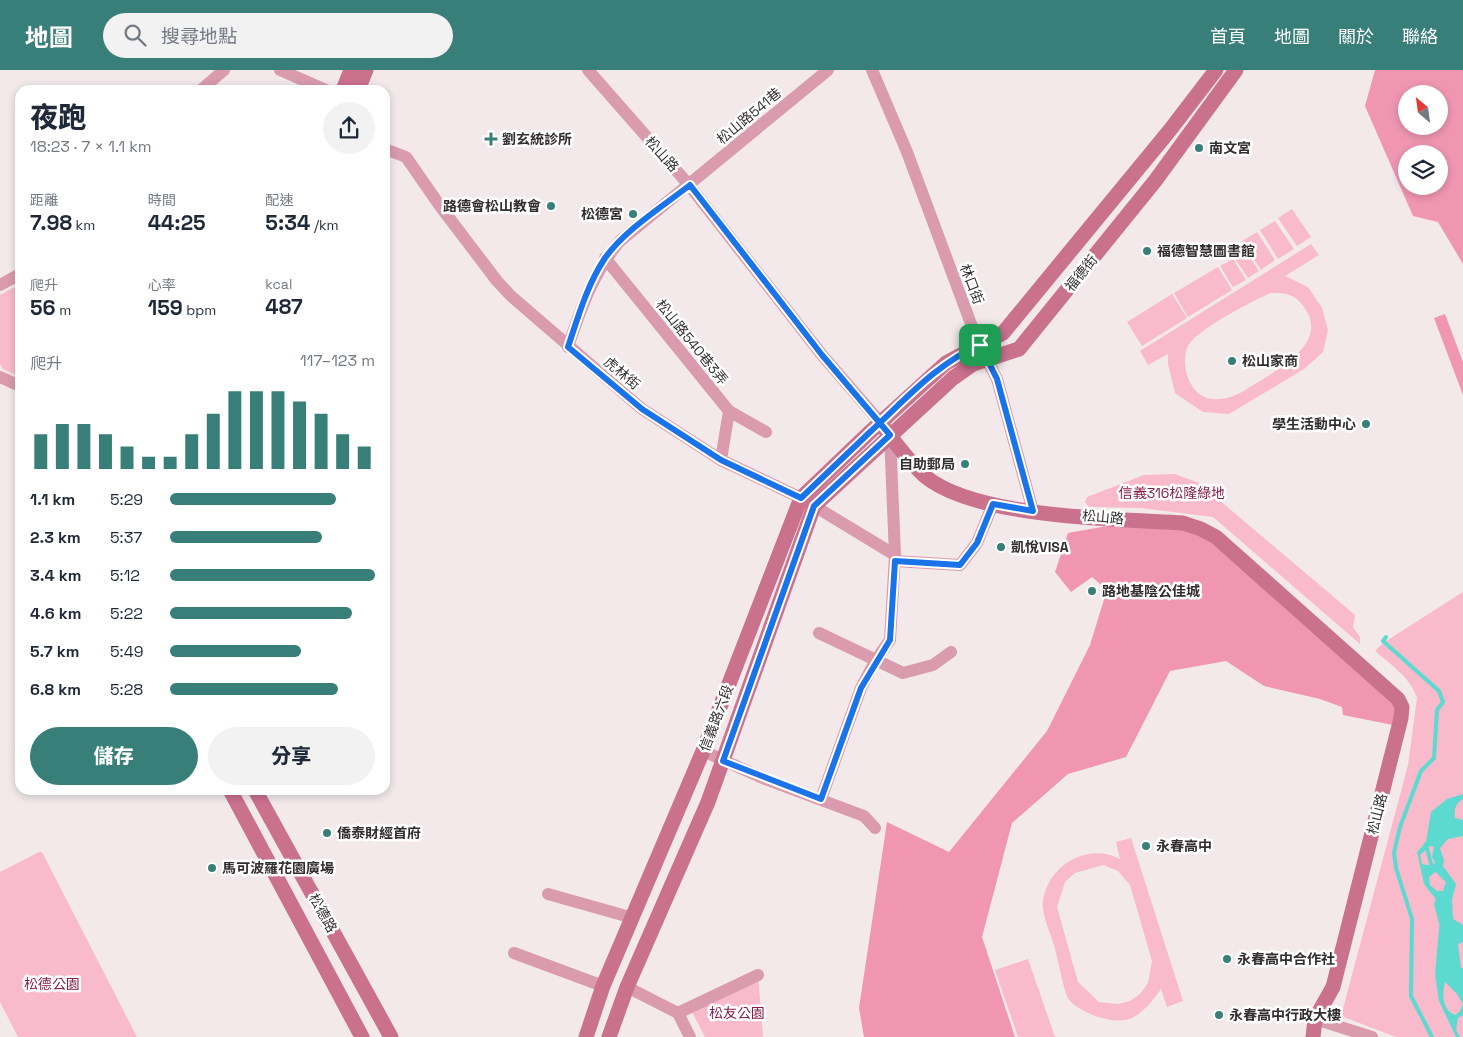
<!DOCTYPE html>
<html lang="zh-TW">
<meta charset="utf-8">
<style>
body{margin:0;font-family:"Space Grotesk","Noto Sans TC",sans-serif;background:#f2f2f3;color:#1f2937;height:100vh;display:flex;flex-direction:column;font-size:19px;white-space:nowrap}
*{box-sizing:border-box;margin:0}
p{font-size:16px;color:#747a83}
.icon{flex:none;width:28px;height:28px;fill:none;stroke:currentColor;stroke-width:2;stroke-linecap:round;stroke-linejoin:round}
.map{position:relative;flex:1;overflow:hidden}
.side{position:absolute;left:15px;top:15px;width:375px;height:710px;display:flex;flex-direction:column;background:#fff;border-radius:15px;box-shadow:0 2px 8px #0003}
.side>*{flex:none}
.needle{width:32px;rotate:331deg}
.fabs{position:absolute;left:1398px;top:15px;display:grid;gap:10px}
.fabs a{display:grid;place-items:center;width:50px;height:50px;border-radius:50%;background:#fff;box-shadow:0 2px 8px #0003;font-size:25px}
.pin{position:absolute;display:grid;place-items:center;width:42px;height:42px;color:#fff;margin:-21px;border-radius:10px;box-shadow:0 2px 8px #0006}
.round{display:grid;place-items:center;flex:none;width:52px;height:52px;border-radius:26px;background:#f2f2f3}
.summary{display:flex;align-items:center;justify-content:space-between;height:85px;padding:0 15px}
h1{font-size:28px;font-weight:800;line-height:38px}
.stats{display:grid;grid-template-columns:repeat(3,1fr);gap:8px;height:85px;padding:5px 15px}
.stats div{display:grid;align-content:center}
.stats b{font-size:21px;font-weight:800}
.stats small{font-size:14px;font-weight:400}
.stats p{font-size:14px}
.chart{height:140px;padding:10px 15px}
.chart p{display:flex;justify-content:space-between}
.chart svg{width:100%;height:90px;margin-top:5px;stroke:#387f79;stroke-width:6}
.cta{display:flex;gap:10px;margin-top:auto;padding:10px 15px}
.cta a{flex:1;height:58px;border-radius:30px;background:#387f79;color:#fff;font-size:20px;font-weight:800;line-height:58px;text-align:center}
.cta a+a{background:#f2f2f3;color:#1f2937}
ul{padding:0 15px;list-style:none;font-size:16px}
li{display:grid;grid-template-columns:80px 60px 1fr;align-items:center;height:38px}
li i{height:12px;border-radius:6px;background:#387f79}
header{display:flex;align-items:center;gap:30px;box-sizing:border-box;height:70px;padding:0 25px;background:#387f79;color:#fff}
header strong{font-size:24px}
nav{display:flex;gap:28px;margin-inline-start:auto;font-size:18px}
.search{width:350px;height:45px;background:#f2f2f3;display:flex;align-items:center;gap:12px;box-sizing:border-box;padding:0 18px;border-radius:28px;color:#747a83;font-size:19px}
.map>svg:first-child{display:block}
</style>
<header>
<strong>地圖</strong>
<div class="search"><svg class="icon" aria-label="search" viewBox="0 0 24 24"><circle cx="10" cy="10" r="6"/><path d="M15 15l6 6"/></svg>搜尋地點</div>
<nav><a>首頁</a><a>地圖</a><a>關於</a><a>聯絡</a></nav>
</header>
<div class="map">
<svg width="1463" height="967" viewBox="0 0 1463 967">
<rect width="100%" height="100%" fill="#f3e9eb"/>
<g fill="#f9bacc" fill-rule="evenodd">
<path d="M 1292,139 L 1311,167 L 1297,176 L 1278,148 Z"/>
<path d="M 1275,151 L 1294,179 L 1278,189 L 1260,160 Z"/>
<path d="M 1257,162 L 1275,190 L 1261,200 L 1242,171 Z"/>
<path d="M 1311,174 L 1319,185 L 1285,206 L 1308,217 L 1322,238 L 1328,260 L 1323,282 L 1304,299 L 1229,344 L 1203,342 L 1175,323 L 1168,294 L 1168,284 L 1148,295 L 1140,281 ZM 1271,223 C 1286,223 1295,224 1304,237 C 1332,275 1271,303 1247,319 C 1236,326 1220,332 1207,328 C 1188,322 1180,292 1188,276 C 1196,260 1254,230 1271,223 Z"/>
<path d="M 1245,180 L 1259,201 L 1248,208 L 1234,187 Z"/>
<path d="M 1233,189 L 1246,210 L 1233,217 L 1220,196 Z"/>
<path d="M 1218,197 L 1232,220 L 1188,247 L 1174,223 Z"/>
<path d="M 20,214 L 20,307 L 3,299 L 0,294 L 0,225 Z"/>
<path d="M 1172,224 L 1187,248 L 1142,276 L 1127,252 Z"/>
<path d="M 1175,404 L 1199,413 L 1355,545 L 1353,557 L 1360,567 L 1360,574 L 1213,447 L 1141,438 L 1089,437 L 1085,432 L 1087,427 L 1144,405 Z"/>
<path d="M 1463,522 L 1463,967 L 1396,967 L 1341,946 L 1408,695 L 1417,628 C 1410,607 1391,595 1375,581 L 1383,573 Z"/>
<path d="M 1131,768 L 1183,931 L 1167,937 L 1161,919 C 1153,930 1144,942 1132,948 C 1115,956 1080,943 1069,930 C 1064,923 1057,885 1054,875 C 1050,862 1041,843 1043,831 C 1048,795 1088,772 1120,789 L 1116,772 ZM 1103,795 L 1118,801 L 1130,815 L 1152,891 L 1148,913 L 1140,924 L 1130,931 L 1118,934 L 1099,932 L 1078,912 L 1057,837 L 1065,812 L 1075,803 Z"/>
<path d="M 39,782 L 42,782 L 137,967 L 18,967 L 0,932 L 0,802 Z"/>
<path d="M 1028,889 L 1055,967 L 1018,967 L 995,900 Z"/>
<path d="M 758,905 L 763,967 L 705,967 L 691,940 Z"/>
</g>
<g fill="#f096b2" fill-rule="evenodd">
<path d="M 1375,0 L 1463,0 L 1463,194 L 1438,152 L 1413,146 L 1365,36 ZM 1406,24 L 1439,24 L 1439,56 L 1406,56 ZM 1406,84 L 1439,84 L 1439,116 L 1406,116 Z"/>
<path d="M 1445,244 L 1463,292 L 1463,325 L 1434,248 Z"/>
<path d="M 1113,455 L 1181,457 L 1215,469 L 1392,625 L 1396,640 L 1393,655 L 1343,645 L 1342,637 L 1320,629 L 1264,616 L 1226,591 L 1170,601 L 1126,687 L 1068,704 L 1012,753 L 982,867 L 1015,967 L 864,967 L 859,938 L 887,752 L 949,782 L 1047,661 L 1090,575 L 1107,520 L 1092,507 L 1071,522 L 1055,502 L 1068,463 Z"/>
</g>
<path fill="#5ddacf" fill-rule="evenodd" d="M 1463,724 L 1463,729 C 1455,734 1454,740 1455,748 L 1463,750 L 1463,766 L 1448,769 L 1440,778 L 1444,790 L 1443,796 L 1456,814 L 1452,830 L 1453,849 L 1463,855 L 1463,872 L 1458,874 L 1461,898 L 1463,898 L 1463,945 L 1458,948 L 1456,960 L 1460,967 L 1456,967 L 1439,931 L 1435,904 L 1440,848 L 1435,828 L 1424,814 L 1417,782 L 1426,772 L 1431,742 L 1447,729 ZM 1430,776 L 1434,777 L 1432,787 L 1435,792 L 1432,796 L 1422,794 L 1420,785 ZM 1437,801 L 1448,809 L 1447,821 L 1437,821 L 1430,815 L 1429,807 ZM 1445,912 L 1457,924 L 1463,934 L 1460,941 L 1455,945 C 1442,939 1442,925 1445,912 Z"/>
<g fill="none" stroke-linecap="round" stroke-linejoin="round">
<g stroke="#5ddacf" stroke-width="4">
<path d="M 1386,567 L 1383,571 L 1439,621 L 1443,632 L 1437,640 L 1434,688 L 1421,701 L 1400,757 L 1394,783 L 1396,798 L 1412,849 L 1411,926 L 1432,967"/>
<path d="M 1426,774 L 1431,794 L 1448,812 L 1444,824"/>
<path d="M 1439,829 L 1436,834 L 1441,853"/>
</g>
<g stroke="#d99bad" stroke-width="12">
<path d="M 280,0 L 326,20"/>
<path d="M 588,0 L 689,115 L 822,285 L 880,352"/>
<path d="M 872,0 L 907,82 L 977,270 L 997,309 L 1033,441"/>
<path d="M 201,20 L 224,0"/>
<path d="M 385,79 L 406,87 L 440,136 L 497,211 L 511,226 L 642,339 L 721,390 L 801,428 L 895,485"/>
<path d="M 605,188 L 729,341 L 766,362"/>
<path d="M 0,215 L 20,204"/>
<path d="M 568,277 C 581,238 593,203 620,171 L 828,0"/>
<path d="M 0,307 L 20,316"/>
<path d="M 721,390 L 729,341"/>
<path d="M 895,491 L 960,495 L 977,473 L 993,434"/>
<path d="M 819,563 L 903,603 L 933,595 L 951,582"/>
<path d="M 703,681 L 765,709 L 864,746 L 875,758"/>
<path d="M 821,729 L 861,618 L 876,590 L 890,570 L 895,485 L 890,365"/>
<path d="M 548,824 L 633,848"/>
<path d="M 514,883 L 603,916"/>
<path d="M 627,917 L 678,943 L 690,967"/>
<path d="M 678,943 L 758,905"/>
<path d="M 1315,949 L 1372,967"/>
</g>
<g stroke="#ca718e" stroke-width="15">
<path d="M 343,20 L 351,0"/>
<path d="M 358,20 L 366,0"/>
<path d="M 884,358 C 896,374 910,393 926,407 C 977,448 1117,449 1183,453 L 1201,459 L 1216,467 L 1398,629 L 1402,637 L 1401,648 L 1333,917 L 1315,949 L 1313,967"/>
<path d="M 230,720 L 362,967"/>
<path d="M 255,720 L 391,967"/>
<path d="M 586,967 L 603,916 L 703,681 L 801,428 L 870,362 L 946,293 L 1003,263 L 1170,60 L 1216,0"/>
<path d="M 609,967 L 627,917 L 708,732 L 814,436 L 953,308 L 973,294 L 1019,279 L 1155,111 L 1236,0"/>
</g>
</g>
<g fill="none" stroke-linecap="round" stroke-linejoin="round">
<g stroke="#fff" stroke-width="10">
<path id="route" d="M 980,275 C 937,293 904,331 870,362 L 801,428 L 721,390 L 642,339 L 568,277 C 578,247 587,215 605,188 C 626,159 662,137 690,115 L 822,285 L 890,365 L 814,436 L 723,691 L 821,729 L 861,618 L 890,570 L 895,491 L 960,495 L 977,473 L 993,434 L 1033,441 L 997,309 L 980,275"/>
</g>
<use href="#route" stroke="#1a73e8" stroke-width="6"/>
</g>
<g fill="#387f79" stroke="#fff" stroke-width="2">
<path d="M488.5 61.5h5v5h5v5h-5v5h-5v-5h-5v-5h5z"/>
<circle cx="1199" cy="78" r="5"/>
<circle cx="551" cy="136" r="5"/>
<circle cx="633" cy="144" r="5"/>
<circle cx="1147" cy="181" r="5"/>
<circle cx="1232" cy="291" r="5"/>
<circle cx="1366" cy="354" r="5"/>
<circle cx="965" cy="394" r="5"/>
<circle cx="1001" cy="477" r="5"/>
<circle cx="1092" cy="521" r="5"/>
<circle cx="327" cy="763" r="5"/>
<circle cx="1146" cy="776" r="5"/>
<circle cx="212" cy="798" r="5"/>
<circle cx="1227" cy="889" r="5"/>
<circle cx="1219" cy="945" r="5"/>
</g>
<g text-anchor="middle" stroke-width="5" stroke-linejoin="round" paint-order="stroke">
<g font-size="14" fill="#322e2f" stroke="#fff">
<text transform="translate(749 46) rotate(-40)" y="5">松山路541巷</text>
<text transform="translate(662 84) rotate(48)" y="5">松山路</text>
<text transform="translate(1081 203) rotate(-51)" y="5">福德街</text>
<text transform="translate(972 214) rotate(69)" y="5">林口街</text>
<text transform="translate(692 272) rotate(51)" y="5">松山路540巷3弄</text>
<text transform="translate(622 303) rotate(40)" y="5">虎林街</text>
<text transform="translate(1103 447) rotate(5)" y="5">松山路</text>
<text transform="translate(716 648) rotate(-69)" y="5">信義路六段</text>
<text transform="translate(1377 744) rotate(-76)" y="5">松山路</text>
<text transform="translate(323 843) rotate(61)" y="5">松德路</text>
</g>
<g font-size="14" font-weight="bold" fill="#322e2f" stroke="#fff" text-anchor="start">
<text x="502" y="74">劉玄統診所</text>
<text x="1209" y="83">南文宮</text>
<text x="541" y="141" text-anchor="end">路德會松山教會</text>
<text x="623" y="149" text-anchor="end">松德宮</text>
<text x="1157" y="186">福德智慧圖書館</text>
<text x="1242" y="296">松山家商</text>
<text x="1356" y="359" text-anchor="end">學生活動中心</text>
<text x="955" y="399" text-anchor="end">自助郵局</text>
<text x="1011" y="482">凱悅VISA</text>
<text x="1102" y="526">路地基陰公佳城</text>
<text x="337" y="768">僑泰財經首府</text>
<text x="1156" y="781">永春高中</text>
<text x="222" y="803">馬可波羅花園廣場</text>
<text x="1237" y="894">永春高中合作社</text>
<text x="1229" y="950">永春高中行政大樓</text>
</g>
<g font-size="14" fill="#851e49" stroke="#fff">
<text x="1172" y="428">信義316松隆綠地</text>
<text x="52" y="919">松德公園</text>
<text x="737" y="948">松友公園</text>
</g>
</g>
</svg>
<div class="fabs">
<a><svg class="needle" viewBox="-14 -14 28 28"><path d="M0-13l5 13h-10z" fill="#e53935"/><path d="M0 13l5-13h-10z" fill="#747a83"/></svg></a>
<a><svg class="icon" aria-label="layers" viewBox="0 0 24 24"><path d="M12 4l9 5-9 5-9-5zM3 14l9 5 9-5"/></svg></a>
</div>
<div class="pin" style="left:980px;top:275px;background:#1e9e55"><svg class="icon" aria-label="arrive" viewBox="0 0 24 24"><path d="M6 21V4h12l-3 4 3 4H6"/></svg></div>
<section class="side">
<div class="summary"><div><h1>夜跑</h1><p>18:23 · 7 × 1.1 km</p></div><a class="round"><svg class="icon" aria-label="share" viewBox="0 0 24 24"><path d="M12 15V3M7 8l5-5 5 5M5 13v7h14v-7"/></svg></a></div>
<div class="stats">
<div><p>距離</p><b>7.98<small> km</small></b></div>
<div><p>時間</p><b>44:25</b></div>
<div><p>配速</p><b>5:34<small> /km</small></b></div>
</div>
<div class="stats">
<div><p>爬升</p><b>56<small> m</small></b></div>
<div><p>心率</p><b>159<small> bpm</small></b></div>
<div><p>kcal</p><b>487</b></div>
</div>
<div class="chart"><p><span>爬升</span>117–123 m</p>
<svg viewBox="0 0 160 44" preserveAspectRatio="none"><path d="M5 44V27M15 44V22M25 44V22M35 44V27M45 44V33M55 44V38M65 44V38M75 44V27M85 44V17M95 44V6M105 44V6M115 44V6M125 44V11M135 44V17M145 44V27M155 44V33"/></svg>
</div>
<ul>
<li><b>1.1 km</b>5:29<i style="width:81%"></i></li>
<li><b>2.3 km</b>5:37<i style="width:74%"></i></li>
<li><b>3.4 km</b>5:12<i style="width:100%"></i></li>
<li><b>4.6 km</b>5:22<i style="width:89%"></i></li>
<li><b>5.7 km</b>5:49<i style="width:64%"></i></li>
<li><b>6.8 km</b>5:28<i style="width:82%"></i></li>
</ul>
<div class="cta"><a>儲存</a><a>分享</a></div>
</section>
</div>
